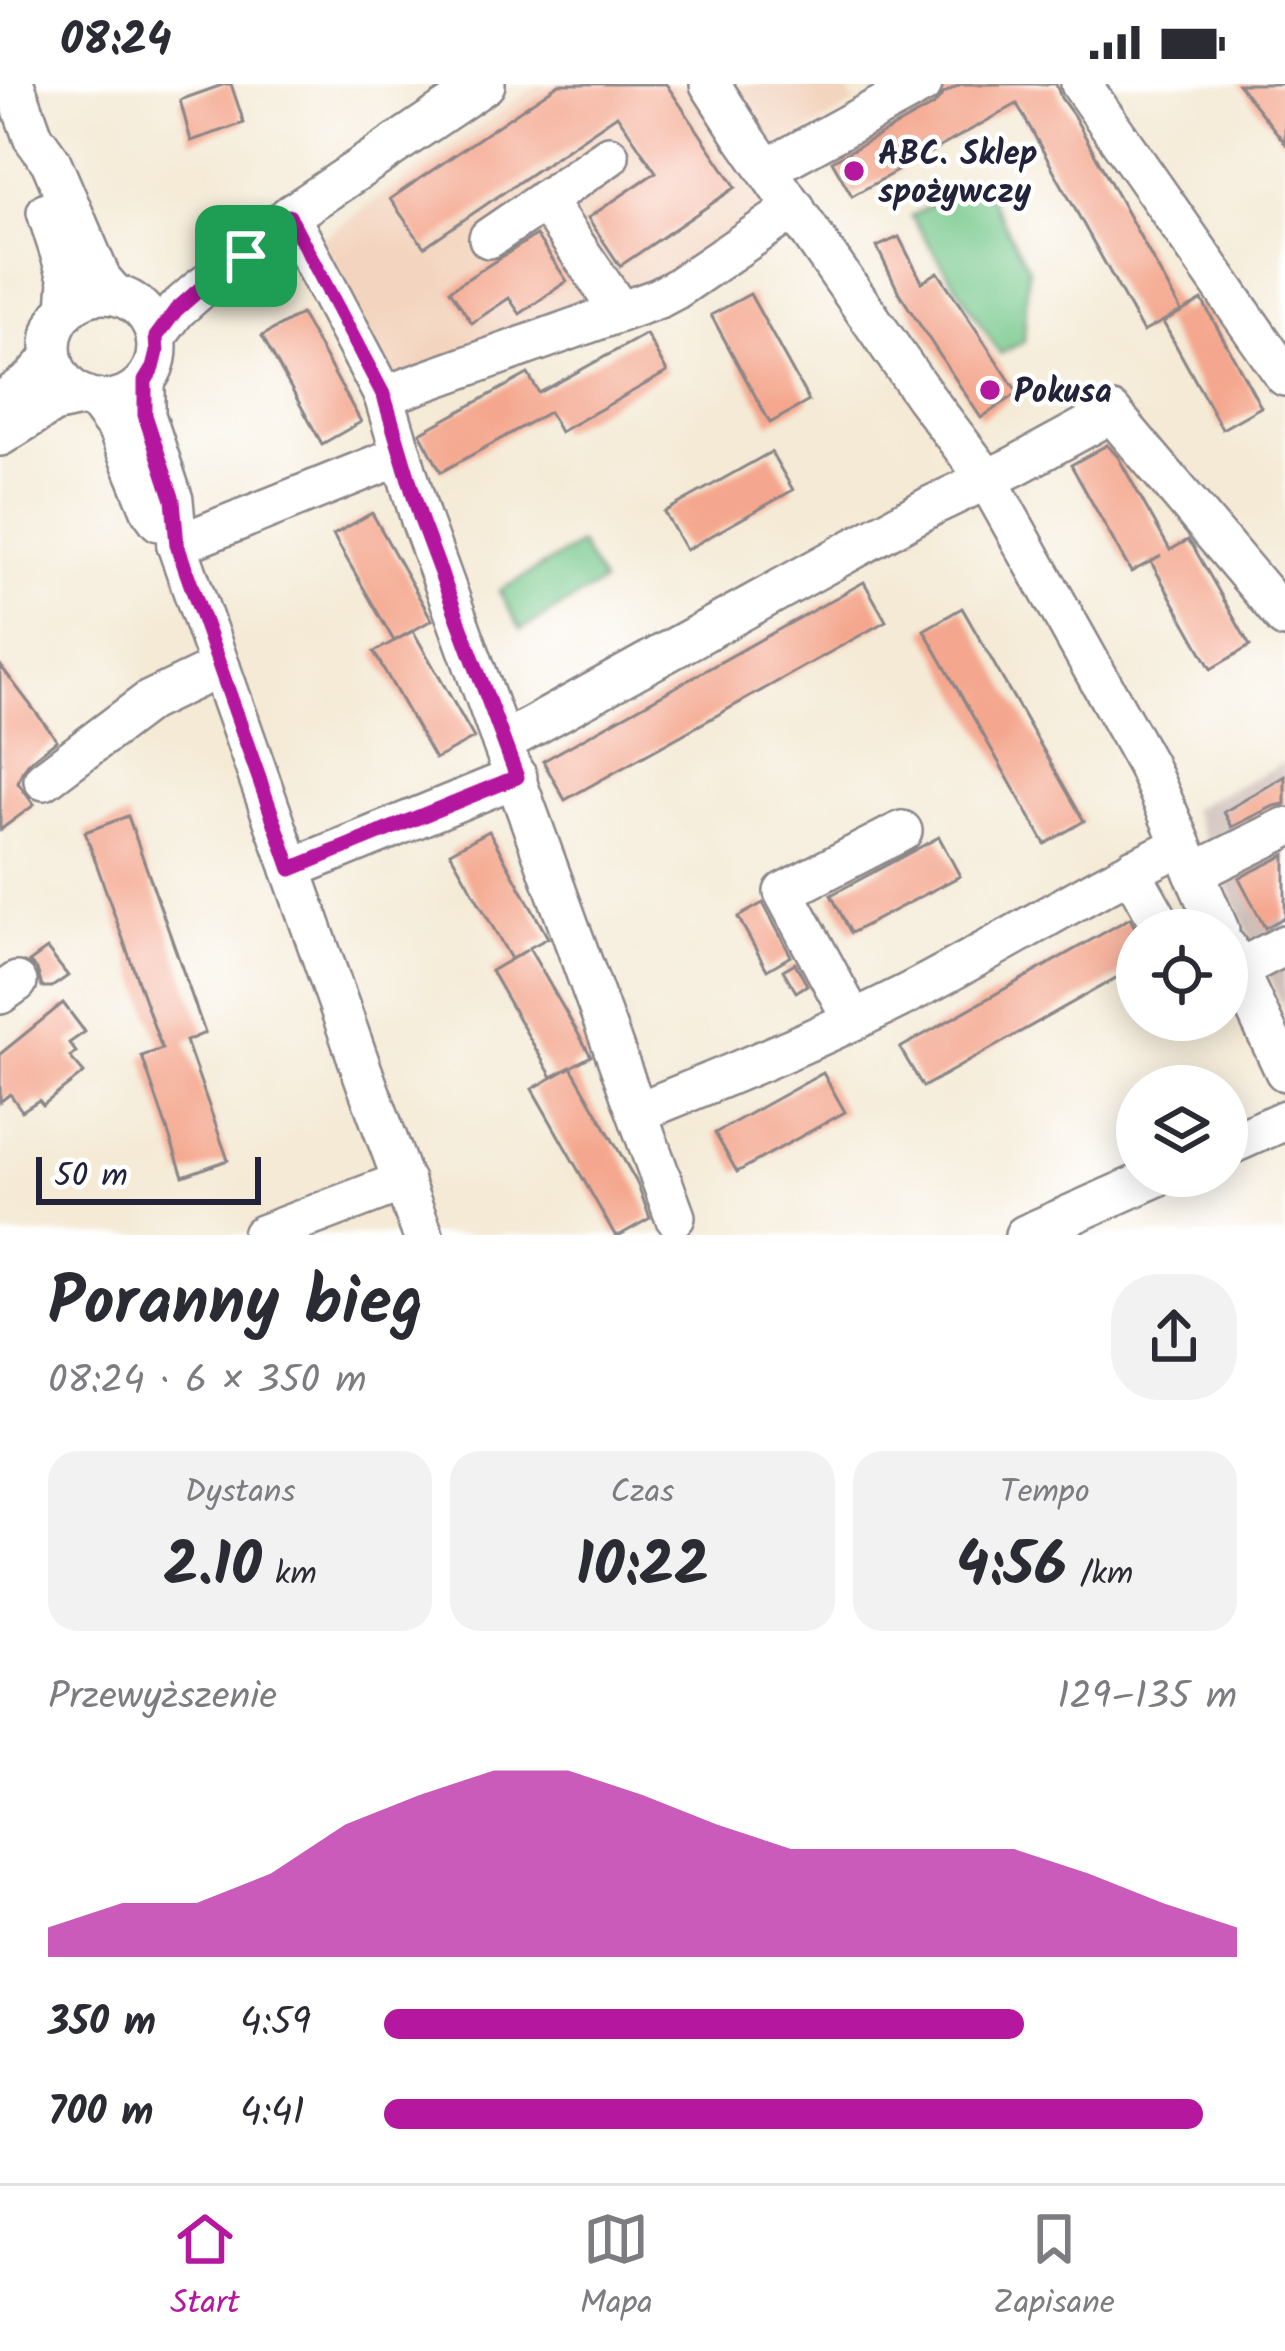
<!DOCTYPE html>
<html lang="pl">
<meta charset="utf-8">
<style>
body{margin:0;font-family:Kalam,sans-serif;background:#f2f2f3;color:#2b2b33;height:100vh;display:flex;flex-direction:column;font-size:45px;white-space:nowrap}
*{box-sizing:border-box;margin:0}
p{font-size:39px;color:#7c7c81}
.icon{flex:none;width:66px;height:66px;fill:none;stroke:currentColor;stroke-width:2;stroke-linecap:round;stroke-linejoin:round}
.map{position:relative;height:1151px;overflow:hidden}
.side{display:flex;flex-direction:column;background:#fff;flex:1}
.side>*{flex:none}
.controls{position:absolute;left:1116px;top:825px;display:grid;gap:24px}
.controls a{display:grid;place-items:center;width:132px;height:132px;border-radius:50%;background:#fff;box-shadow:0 6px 30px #0003;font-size:60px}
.scale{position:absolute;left:36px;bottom:30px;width:225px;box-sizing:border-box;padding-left:12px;border:6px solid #22223b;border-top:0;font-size:33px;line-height:42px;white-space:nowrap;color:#22223b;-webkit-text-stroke:9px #fff;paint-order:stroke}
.pin{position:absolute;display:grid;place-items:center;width:102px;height:102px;color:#fff;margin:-51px;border-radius:24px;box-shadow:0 6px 18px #0006}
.round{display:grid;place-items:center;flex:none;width:126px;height:126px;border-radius:48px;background:#f2f2f3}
.summary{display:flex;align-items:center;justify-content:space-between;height:204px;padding:0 48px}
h1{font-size:66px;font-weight:600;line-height:90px}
.figures{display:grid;grid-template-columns:repeat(3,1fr);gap:18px;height:204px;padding:12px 48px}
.figures div{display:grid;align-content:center;border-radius:30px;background:#f2f2f3;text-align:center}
.figures b{font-size:60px;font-weight:600}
.figures small{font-size:33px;font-weight:400}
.figures p{font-size:33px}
.chart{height:336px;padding:24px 48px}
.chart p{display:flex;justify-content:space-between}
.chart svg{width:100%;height:216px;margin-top:12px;fill:#b5179e;opacity:.7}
ul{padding:0 48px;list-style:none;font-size:39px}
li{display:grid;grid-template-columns:192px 144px 1fr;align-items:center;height:90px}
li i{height:30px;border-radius:15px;background:#b5179e}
.status{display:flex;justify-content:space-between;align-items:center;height:84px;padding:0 60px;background:#fff;direction:ltr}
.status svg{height:33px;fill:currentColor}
.tabs{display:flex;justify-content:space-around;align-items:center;height:168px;border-top:3px solid #e1e1e2;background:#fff;font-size:33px;color:#7c7c81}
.tabs a{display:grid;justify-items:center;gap:6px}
.tabs .active{color:#b5179e}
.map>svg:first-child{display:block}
</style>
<div class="status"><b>08:24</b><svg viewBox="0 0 49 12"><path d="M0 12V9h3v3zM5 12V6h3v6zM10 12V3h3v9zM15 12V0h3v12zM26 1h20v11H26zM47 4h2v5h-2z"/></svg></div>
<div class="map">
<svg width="1285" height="1151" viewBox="0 0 1285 1151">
<rect width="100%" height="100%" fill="#fff"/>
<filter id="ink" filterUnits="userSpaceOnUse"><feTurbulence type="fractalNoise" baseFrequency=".00833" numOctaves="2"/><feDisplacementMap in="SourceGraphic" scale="24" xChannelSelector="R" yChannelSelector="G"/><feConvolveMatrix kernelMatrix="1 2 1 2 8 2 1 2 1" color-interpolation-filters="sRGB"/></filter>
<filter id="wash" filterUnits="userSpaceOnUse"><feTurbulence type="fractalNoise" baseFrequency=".004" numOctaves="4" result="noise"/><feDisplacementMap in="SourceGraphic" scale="48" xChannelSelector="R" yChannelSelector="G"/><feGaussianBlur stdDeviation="2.7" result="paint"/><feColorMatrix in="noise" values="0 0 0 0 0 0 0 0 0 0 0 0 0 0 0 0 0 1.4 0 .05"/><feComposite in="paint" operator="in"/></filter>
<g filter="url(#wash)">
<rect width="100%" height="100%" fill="#f4ead5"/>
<path fill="#f3d4be" d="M 540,0 L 846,0 L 854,20 L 784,61 L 798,101 L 664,192 L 377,334 L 294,174 Z"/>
<path fill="#cfc0ba" d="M 1285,678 L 1285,927 L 1191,725 Z"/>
<g fill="#75c789" stroke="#4c7462" stroke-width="3">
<path d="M 979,95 L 1028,183 L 1024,257 L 1000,270 L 911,132 Z"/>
<path d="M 580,460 L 602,499 L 521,546 L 499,507 Z"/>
</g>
<g id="blocks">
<g fill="#f4a78e">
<path d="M 225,0 L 231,0 L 244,39 L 191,57 L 180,16 Z"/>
<path d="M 559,0 L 666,0 L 736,103 L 620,182 L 588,134 L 656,88 L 617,31 L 424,163 L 390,115 Z"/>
<path d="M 961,0 L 1056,0 L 1061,14 L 1074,32 L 1181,227 L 1143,248 L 1017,20 L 852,112 L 832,77 L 934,21 L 943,10 Z"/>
<path d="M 1238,0 L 1285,0 L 1285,59 Z"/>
<path d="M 536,151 L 567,197 L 520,230 L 509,214 L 472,239 L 450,206 Z"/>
<path d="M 899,153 L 922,198 L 938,188 L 1018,309 L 981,334 L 899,209 L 877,163 Z"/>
<path d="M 750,210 L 809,317 L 770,339 L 711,231 Z"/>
<path d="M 1202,216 L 1261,323 L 1222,345 L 1163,238 Z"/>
<path d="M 301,230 L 361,338 L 322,360 L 262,252 Z"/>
<path d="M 646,250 L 667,288 L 560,348 L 549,328 L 441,388 L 420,349 L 528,290 L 539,309 Z"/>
<path d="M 1107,361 L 1118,373 L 1170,466 L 1188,456 L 1193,462 L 1250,562 L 1211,585 L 1151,478 L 1161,472 L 1131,488 L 1071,381 Z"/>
<path d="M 771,368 L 793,406 L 686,466 L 664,428 Z"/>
<path d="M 372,429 L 432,536 L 394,557 L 333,451 Z"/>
<path d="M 864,498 L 886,537 L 565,716 L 543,677 Z"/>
<path d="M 962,524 L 1084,737 L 1045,760 L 924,546 Z"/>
<path d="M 413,547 L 474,654 L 435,675 L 374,568 Z"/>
<path d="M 0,581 L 57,656 L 30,677 L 22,688 L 18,699 L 34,721 L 0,746 Z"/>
<path d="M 1285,692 L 1285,720 L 1274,722 L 1232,743 L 1224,728 Z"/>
<path d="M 128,732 L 205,949 L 186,957 L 228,1076 L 183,1092 L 142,972 L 162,965 L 85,748 Z"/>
<path d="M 489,747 L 548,854 L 529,864 L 591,972 L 552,993 L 491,887 L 527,866 L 511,875 L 450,768 Z"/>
<path d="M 939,753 L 960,792 L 851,849 L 831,811 Z"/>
<path d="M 1285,771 L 1285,833 L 1265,844 L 1239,794 Z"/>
<path d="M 763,819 L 791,872 L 767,886 L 738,833 Z"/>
<path d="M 1130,834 L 1137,847 L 1137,882 L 923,1003 L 900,964 Z"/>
<path d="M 47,865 L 68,892 L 52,903 L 42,903 L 37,885 L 29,878 Z"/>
<path d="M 795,879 L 807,901 L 796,908 L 783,886 Z"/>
<path d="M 63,919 L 85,948 L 69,959 L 76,968 L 70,973 L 84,989 L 43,1021 L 39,1016 L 22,1027 L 10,1010 L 0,1018 L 0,970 Z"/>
<path d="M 571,983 L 637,1099 L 650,1134 L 620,1151 L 615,1151 L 532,1005 Z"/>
<path d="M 823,989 L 845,1028 L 737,1088 L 715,1049 Z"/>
</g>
</g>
</g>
<g filter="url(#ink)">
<use href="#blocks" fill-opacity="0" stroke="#8b8688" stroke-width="3"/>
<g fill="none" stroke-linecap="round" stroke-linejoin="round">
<g stroke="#8b8688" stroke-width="44">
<g id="minor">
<path d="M 14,0 L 33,53 L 51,78 L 101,195 L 115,211"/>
<path d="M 710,0 L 744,53 L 925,313 L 987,395 L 1147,681 L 1219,846"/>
<path d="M 1081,0 L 1285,292"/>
<path d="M 767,85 L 922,0"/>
<path d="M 544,116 L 620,227"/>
<path d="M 47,128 L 69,196 L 67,226"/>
<path d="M 289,132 L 384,312 L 421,436 L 675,1133"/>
<path d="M 489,154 L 609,72"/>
<circle cx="104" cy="263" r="53"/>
<path d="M 156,253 L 176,226 L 200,205 L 246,173 L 289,132 L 485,0"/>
<path d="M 145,297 L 145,331 L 173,416 L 177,461 L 366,998 L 423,1151"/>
<path d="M 384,312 L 659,214 L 676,205 L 795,124"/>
<path d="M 95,315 L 118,346 L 151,426 L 159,437"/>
<path d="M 0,319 L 32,296 L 52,273"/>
<path d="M 0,352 L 53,319 L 85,312"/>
<path d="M 177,461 L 402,371"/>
<path d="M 504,658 L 933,421 L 1015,382 L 1112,329 L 1285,534"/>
<path d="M 44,696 L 149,617 L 220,583"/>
<path d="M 1134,784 L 1135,795 L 1164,846"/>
<path d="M 291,785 L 517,693"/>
<path d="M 1194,789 L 1285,744"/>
<path d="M 1227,864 L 1285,987"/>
<path d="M 1237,886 L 1285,861"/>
<path d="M 0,910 L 17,898"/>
<path d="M 853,936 L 784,808 L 902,747"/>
<path d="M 638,1028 C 728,992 820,954 907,910 C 999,863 1087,806 1181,762"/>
<path d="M 1227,1062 L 1285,1036"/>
<path d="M 262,1151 L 404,1097"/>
<path d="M 1025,1151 L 1158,1092"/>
</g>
</g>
<use href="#minor" stroke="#fff" stroke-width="39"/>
</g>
</g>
<g fill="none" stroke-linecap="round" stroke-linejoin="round" filter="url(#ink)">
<g stroke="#fff" stroke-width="24">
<path id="route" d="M 289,132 L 384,312 L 421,436 L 517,693 L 291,785 L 177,461 L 173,416 L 145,331 L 145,297 L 153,284 L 157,268 L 156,253 L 176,226 L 200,205 L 246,172 Z"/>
</g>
<use href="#route" stroke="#b5179e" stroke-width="15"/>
</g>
<g fill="#b5179e" stroke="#fff" stroke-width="4.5">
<circle cx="854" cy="87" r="12"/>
<circle cx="990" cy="306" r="12"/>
</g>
<g text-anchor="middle" stroke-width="9" stroke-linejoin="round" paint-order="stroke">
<g font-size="33" font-weight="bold" fill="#22223b" stroke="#fff" text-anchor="start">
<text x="878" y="80">ABC. Sklep<tspan x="878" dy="38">spożywczy</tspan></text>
<text x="1014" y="318">Pokusa</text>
</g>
</g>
</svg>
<div class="controls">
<a><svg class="icon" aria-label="locate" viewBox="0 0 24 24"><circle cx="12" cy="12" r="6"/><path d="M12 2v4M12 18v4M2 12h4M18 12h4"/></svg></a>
<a><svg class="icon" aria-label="layers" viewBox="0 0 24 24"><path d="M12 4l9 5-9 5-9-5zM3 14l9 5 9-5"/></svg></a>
</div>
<div class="scale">50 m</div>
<div class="pin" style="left:246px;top:172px;background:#1e9e55"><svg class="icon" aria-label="arrive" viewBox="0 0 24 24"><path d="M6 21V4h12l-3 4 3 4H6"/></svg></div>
</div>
<section class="side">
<div class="summary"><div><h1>Poranny bieg</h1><p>08:24 · 6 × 350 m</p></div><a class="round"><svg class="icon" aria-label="share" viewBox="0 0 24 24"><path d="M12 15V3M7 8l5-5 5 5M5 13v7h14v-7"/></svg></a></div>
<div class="figures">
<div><p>Dystans</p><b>2.10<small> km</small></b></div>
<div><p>Czas</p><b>10:22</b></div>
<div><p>Tempo</p><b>4:56<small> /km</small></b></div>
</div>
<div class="chart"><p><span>Przewyższenie</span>129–135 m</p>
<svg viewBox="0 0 160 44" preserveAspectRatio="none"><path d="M0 44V38L10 33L20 33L30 27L40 17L50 11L60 6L70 6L80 11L90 17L100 22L110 22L120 22L130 22L140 27L150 33L160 38V44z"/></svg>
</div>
<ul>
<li><b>350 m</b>4:59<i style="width:75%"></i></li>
<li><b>700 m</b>4:41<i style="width:96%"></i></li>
</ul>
</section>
<nav class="tabs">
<a class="active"><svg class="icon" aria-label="home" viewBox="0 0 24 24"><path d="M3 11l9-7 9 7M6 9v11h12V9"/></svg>Start</a>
<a><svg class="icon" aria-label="map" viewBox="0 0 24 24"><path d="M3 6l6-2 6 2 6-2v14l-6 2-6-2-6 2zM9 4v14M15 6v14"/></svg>Mapa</a>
<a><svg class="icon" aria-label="saved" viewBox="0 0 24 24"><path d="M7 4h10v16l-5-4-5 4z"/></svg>Zapisane</a>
</nav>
